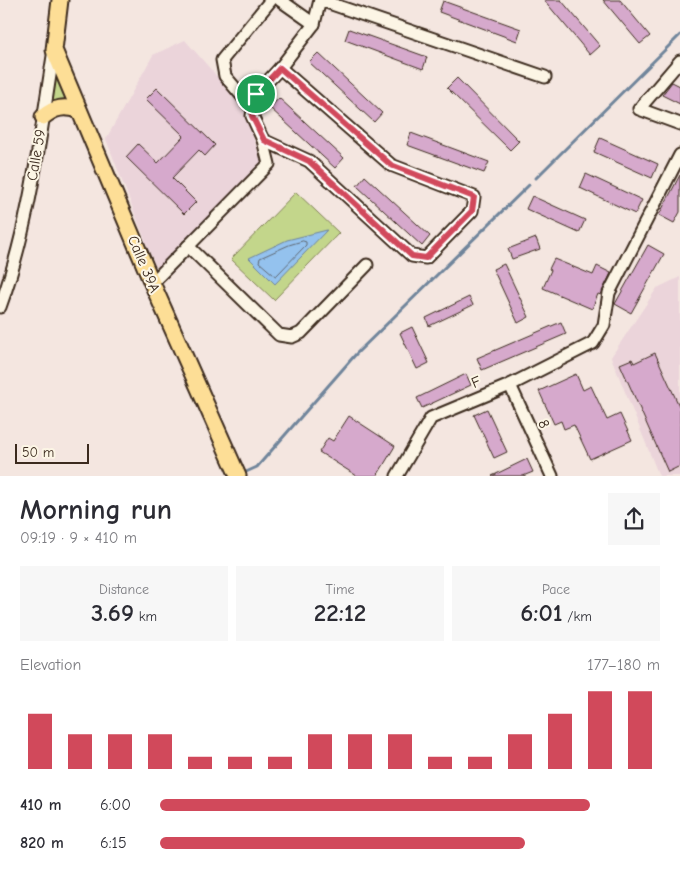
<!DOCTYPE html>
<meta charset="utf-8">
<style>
body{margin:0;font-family:"Comic Neue",sans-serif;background:#f7f7f7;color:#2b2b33;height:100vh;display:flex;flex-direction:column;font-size:19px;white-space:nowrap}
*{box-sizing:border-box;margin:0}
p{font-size:16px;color:#7c7c81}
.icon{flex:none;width:28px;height:28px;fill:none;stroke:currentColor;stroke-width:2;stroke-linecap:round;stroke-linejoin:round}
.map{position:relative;height:476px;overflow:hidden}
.sheet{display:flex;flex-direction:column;background:#fff;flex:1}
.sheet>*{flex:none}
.scale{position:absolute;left:15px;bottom:12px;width:74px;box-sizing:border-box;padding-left:5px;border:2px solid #3b2a1e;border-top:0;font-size:14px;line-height:18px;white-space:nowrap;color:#3b2a1e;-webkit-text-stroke:4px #fcf5e5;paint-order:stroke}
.pin{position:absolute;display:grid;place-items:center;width:42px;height:42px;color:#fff;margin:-21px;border:2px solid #fff;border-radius:50%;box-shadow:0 1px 5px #0007}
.round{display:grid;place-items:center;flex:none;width:52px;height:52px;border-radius:0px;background:#f7f7f7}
.summary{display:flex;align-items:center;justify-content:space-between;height:85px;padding:0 20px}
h1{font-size:28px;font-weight:600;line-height:38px}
.figures{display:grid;grid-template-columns:repeat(3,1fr);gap:8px;height:85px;padding:5px 20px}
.figures div{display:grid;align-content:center;border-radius:0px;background:#f7f7f7;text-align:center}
.figures b{font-size:25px;font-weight:600}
.figures small{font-size:14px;font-weight:400}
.figures p{font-size:14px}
.chart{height:140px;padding:10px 20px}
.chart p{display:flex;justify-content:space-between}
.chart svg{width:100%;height:90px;margin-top:5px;stroke:#d1495b;stroke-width:6}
ul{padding:0 20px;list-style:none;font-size:16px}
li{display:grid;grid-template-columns:80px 60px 1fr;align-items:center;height:38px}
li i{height:12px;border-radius:6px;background:#d1495b}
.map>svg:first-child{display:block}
</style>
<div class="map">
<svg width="680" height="476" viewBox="0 0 680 476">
<rect width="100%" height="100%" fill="#f4e6e0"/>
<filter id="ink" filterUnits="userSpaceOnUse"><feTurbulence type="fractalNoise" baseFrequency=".02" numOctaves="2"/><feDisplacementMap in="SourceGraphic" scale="10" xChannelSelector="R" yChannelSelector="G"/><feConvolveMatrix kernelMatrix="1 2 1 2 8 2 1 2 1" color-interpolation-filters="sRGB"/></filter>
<g filter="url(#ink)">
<g fill="#ebd4da">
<path d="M 185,40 L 243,106 L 261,161 L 257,172 L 160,267 L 155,266 L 106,139 L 153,55 Z"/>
<path d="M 680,277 L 680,476 L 659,476 L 611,357 L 657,288 Z"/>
</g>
<g fill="#c3d68b" stroke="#7f8054">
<path d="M 56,71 L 68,101 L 51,103 Z"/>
<path d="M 296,192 L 339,233 L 274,300 L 231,259 Z"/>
</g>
<path fill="#94c2ee" stroke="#70859b" d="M 327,230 L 275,284 L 249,258 L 287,240 Z"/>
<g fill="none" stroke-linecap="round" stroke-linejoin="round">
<path stroke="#5f6771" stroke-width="1" d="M 303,241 L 306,242 L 306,245 L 276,276 L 274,275 L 259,262 L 260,258 L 289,245 Z"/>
<g stroke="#70859b" stroke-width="3">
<path d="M 536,178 L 680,35"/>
<path d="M 246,472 L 257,467 L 356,354 L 529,185"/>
</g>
</g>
<g fill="#d6a9cc" stroke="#3b2a1e">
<path d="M 544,0 L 561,0 L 600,46 L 590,55 Z"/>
<path d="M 603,0 L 620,0 L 650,36 L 640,44 Z"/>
<path d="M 443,1 L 521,29 L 517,41 L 439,12 Z"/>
<path d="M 349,29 L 427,57 L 423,69 L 345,40 Z"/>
<path d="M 318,53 L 382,113 L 374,122 L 309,62 Z"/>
<path d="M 457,78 L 519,141 L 510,150 L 447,88 Z"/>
<path d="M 672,82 L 680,86 L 680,104 L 662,95 Z"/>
<path d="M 157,88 L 215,145 L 205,156 L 199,150 L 172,178 L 196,202 L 184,214 L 126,157 L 138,144 L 158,163 L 184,136 L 146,99 Z"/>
<path d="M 279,98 L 344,158 L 335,168 L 270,108 Z"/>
<path d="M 411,133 L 489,162 L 484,173 L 407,145 Z"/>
<path d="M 600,138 L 658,164 L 652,178 L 594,152 Z"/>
<path d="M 586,174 L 642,200 L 635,214 L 580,188 Z"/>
<path d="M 680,175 L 680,212 L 674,223 L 659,215 Z"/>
<path d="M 365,176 L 430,236 L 422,246 L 357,186 Z"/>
<path d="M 532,196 L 585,220 L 579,233 L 526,209 Z"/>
<path d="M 536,238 L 540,249 L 512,259 L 508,249 Z"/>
<path d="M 648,245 L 664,254 L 631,313 L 615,304 Z"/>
<path d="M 554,259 L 593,275 L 597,266 L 611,273 L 601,295 L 598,294 L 592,309 L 543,288 L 551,270 L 549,269 Z"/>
<path d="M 504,264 L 529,317 L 518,323 L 493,269 Z"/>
<path d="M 469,297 L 473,305 L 429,326 L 426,318 Z"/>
<path d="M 561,322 L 566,334 L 482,370 L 477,358 Z"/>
<path d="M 412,327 L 429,363 L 417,369 L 400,333 Z"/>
<path d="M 655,353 L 680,408 L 680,466 L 668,472 L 620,364 L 632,359 L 634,363 Z"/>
<path d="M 466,374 L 471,385 L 422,408 L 417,398 Z"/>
<path d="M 576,374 L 583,390 L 591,386 L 607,420 L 620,414 L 632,440 L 590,459 L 574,425 L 564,429 L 561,421 L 554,424 L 539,391 Z"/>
<path d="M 487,409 L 507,452 L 494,458 L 474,415 Z"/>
<path d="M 349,416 L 395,446 L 377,476 L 357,476 L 319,452 L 328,438 L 333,441 Z"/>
<path d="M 527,459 L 533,472 L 523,476 L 492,476 Z"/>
</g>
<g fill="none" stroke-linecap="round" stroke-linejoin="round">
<g stroke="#3b2a1e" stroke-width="15">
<g id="minor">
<path d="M 280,0 L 314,24"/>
<path d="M 320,0 L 545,77"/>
<path d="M 680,61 L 639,109 L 680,124"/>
<path d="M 253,109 L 225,76 L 222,60 L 271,0"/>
<path d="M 263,140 L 309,161 L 412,256 L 426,258 L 472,211 L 474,197 L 391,165 L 280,68"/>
<path d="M 188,246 L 279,335 L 292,337 L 301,333 L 367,265"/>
<path d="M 152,283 L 269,164 L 263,140 L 252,116 L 256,94 L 280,68 L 314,24 L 320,0"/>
<path d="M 0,307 C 30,225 40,136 54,50"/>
<path d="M 510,385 L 552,476"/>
<path d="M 397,476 L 431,418 L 510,385 L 593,343 L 604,325 L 609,293 L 680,155"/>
</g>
</g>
<g stroke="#3b2a1e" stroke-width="19">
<g id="major">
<path d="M 60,0 L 54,50 L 152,283 L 238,476"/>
<path d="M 43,117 C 55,107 64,106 79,110"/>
</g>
</g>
<use href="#minor" stroke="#fcf5e5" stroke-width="11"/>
<use href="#major" stroke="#fdde96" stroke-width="15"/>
</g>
</g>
<g fill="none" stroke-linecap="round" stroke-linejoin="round" filter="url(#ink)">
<g stroke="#fff" stroke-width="10">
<path id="route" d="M 280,68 L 391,165 L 474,197 L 472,211 L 426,258 L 412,256 L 309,161 L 264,140 L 252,116 L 256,94 Z"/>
</g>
<use href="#route" stroke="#d1495b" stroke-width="6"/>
</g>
<g text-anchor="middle" stroke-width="4" stroke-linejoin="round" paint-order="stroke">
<g font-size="15" fill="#3b2a1e" stroke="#fcf5e5">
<text transform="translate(36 155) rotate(-80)" y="5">Calle 59</text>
<text transform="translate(144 264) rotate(67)" y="5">Calle 39A</text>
<text transform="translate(476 382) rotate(-23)" y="5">F</text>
<text transform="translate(544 424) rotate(65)" y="5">8</text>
</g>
</g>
</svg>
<div class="scale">50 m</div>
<div class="pin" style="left:256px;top:94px;background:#1e9e55"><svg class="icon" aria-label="arrive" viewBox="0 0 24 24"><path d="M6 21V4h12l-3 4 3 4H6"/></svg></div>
</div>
<section class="sheet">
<div class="summary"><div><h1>Morning run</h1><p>09:19 · 9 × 410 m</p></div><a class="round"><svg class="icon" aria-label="share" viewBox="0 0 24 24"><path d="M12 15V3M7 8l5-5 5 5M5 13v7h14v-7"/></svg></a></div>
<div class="figures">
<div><p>Distance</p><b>3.69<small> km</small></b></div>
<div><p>Time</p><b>22:12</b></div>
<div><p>Pace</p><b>6:01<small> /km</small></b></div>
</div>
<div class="chart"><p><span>Elevation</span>177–180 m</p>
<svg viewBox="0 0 160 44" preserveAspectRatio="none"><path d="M5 44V17M15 44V27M25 44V27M35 44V27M45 44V38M55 44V38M65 44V38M75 44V27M85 44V27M95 44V27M105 44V38M115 44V38M125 44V27M135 44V17M145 44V6M155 44V6"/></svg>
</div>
<ul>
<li><b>410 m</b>6:00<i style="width:86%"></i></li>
<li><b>820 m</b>6:15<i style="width:73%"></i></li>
</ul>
</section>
